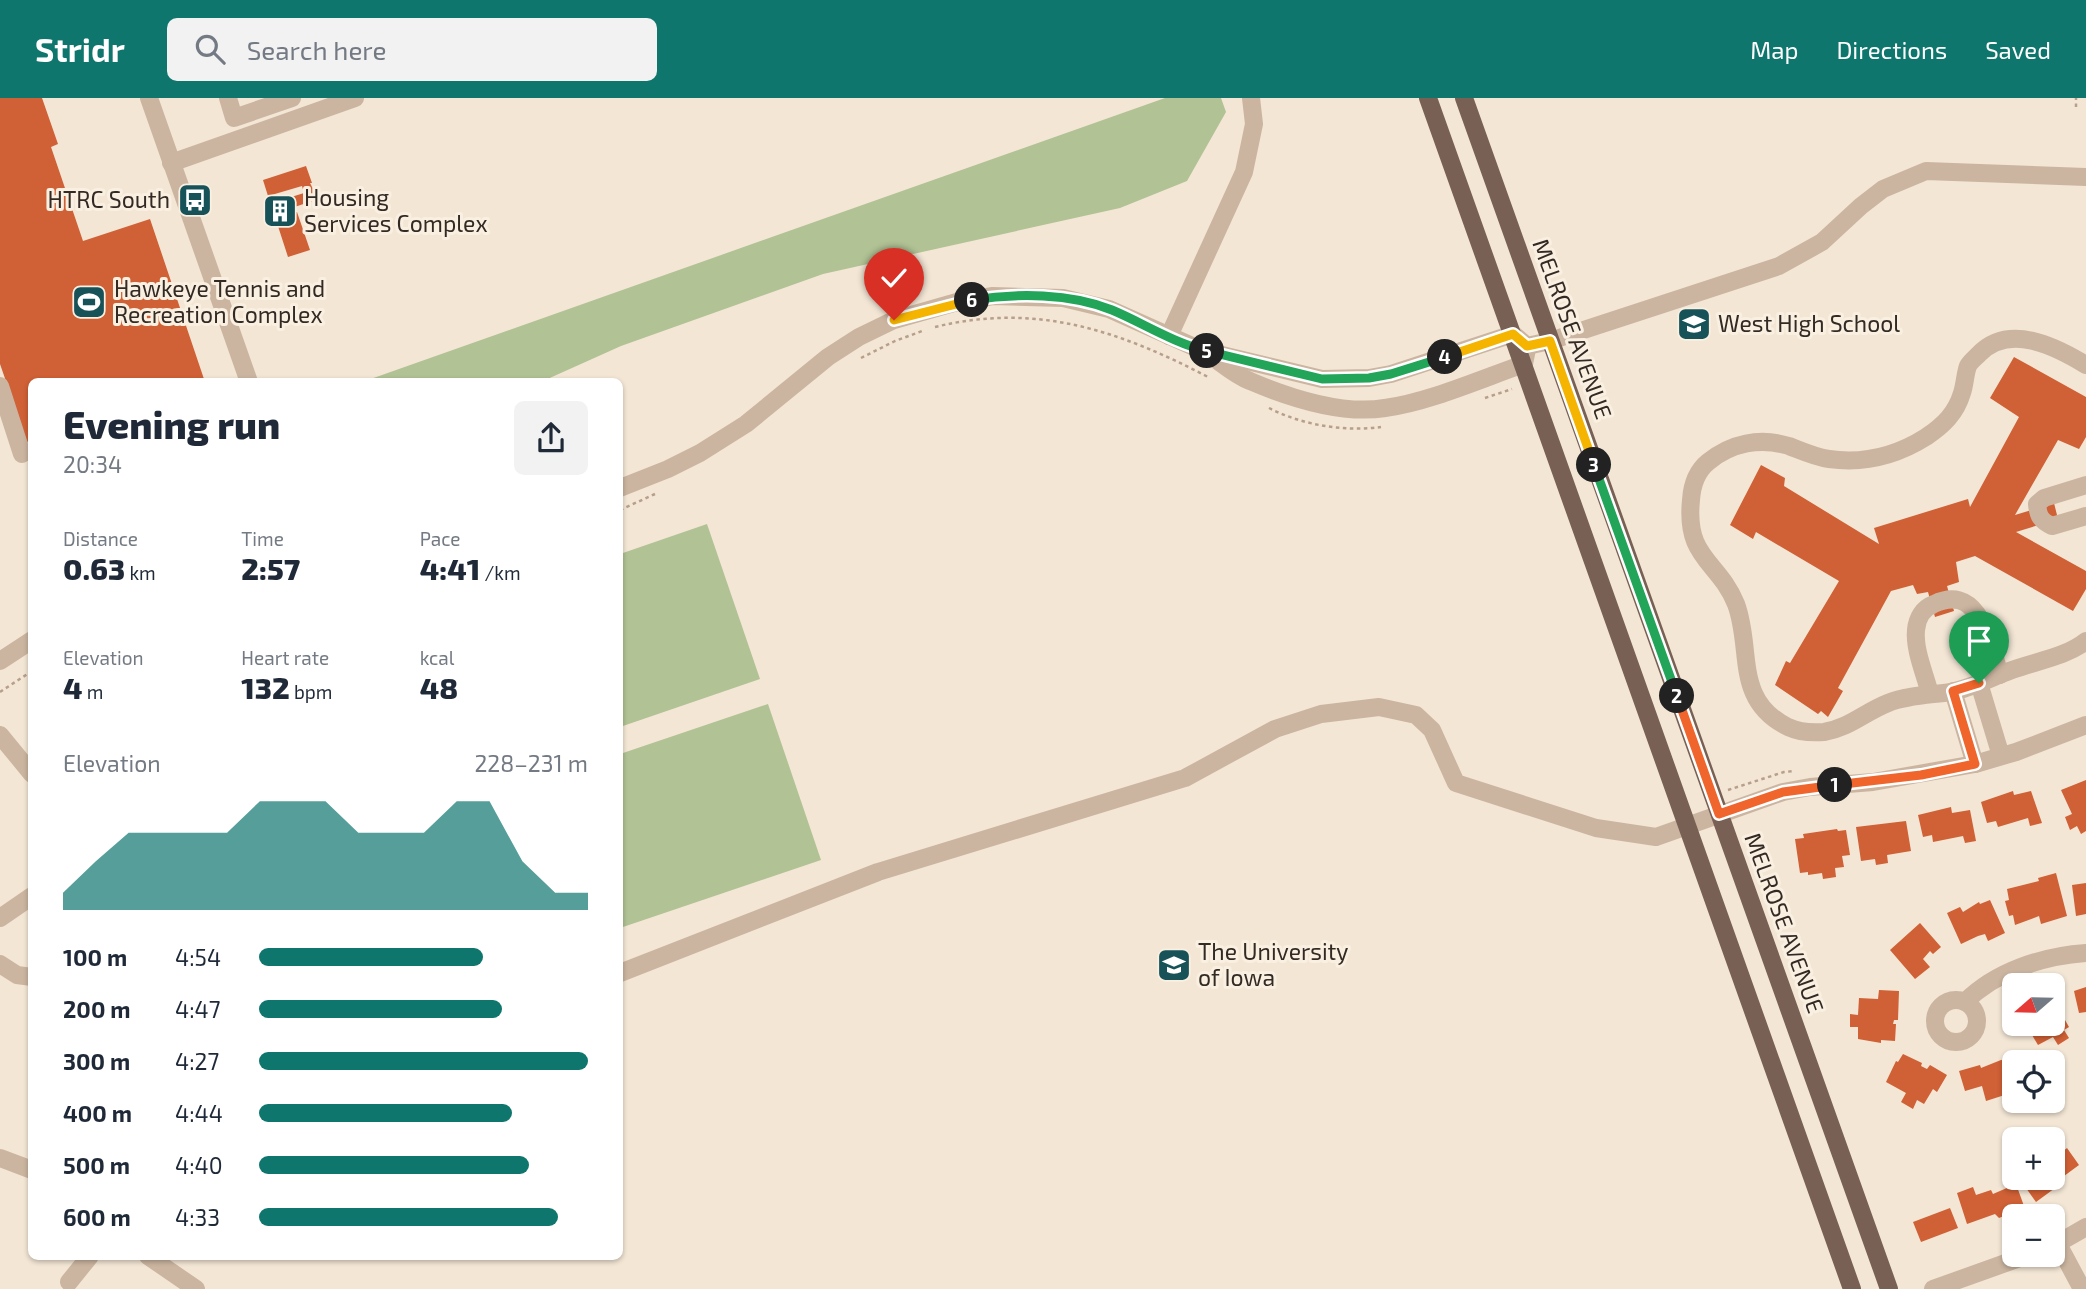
<!DOCTYPE html>
<meta charset="utf-8">
<style>
body{margin:0;font-family:"Exo 2",sans-serif;background:#f2f2f3;color:#1f2937;height:100vh;display:flex;flex-direction:column;font-size:26px;white-space:nowrap}
*{box-sizing:border-box;margin:0}
p{font-size:23px;color:#747a83}
.icon{flex:none;width:38px;height:38px;fill:none;stroke:currentColor;stroke-width:2;stroke-linecap:round;stroke-linejoin:round}
.map{position:relative;flex:1;overflow:hidden}
.details{position:absolute;left:28px;top:280px;width:595px;height:882px;display:flex;flex-direction:column;background:#fff;border-radius:10px;box-shadow:0 2px 5px #0004}
.details>*{flex:none}
.needle{width:46px;rotate:250deg}
.fabs{position:absolute;left:2002px;top:875px;display:grid;gap:14px}
.fabs a{display:grid;place-items:center;width:63px;height:63px;border-radius:10px;background:#fff;box-shadow:0 2px 5px #0004;font-size:35px}
.pin{position:absolute;display:grid;place-items:center;width:60px;height:60px;color:#fff;margin:-72px -30px;border-radius:50% 50% 50% 0;rotate:-45deg;box-shadow:0 0 7px #0007}
.pin .icon{rotate:45deg}
.km{position:absolute;width:35px;height:35px;margin:-18px;border-radius:50%;background:#222;color:#fff;font-size:19px;line-height:35px;text-align:center}
.round{display:grid;place-items:center;flex:none;width:74px;height:74px;border-radius:10px;background:#f2f2f3}
.summary{display:flex;align-items:center;justify-content:space-between;height:119px;padding:0 35px}
h1{font-size:38px;font-weight:800;line-height:52px}
.metrics{display:grid;grid-template-columns:repeat(3,1fr);gap:10px;height:119px;padding:7px 35px}
.metrics div{display:grid;align-content:center}
.metrics b{font-size:30px;font-weight:800}
.metrics small{font-size:19px;font-weight:400}
.metrics p{font-size:19px}
.chart{height:196px;padding:14px 35px}
.chart p{display:flex;justify-content:space-between}
.chart svg{width:100%;height:126px;margin-top:7px;fill:#0f766e;opacity:.7}
ul{padding:0 35px;list-style:none;font-size:23px}
li{display:grid;grid-template-columns:112px 84px 1fr;align-items:center;height:52px}
li i{height:18px;border-radius:9px;background:#0f766e}
header{display:flex;align-items:center;gap:42px;box-sizing:border-box;height:98px;padding:0 35px;background:#0f766e;color:#fff}
header strong{font-size:33px}
nav{display:flex;gap:38px;margin-inline-start:auto;font-size:24px}
.search{width:490px;height:63px;background:#f2f2f3;display:flex;align-items:center;gap:18px;box-sizing:border-box;padding:0 24px;border-radius:10px;color:#747a83;font-size:26px}
.map>svg:first-child{display:block}
</style>
<header>
<strong>Stridr</strong>
<div class="search"><svg class="icon" aria-label="search" viewBox="0 0 24 24"><circle cx="10" cy="10" r="6"/><path d="M15 15l6 6"/></svg>Search here</div>
<nav><a>Map</a><a>Directions</a><a>Saved</a></nav>
</header>
<div class="map">
<svg width="2086" height="1191" viewBox="0 0 2086 1191">
<rect width="100%" height="100%" fill="#f3e6d5"/>
<g fill="#b1c294">
<path d="M 1165,0 L 1221,0 L 1226,14 L 1187,83 L 1120,110 L 823,176 L 621,248 L 543,283 L 365,283 Z"/>
<path d="M 707,426 L 760,581 L 620,629 L 620,456 Z"/>
<path d="M 768,606 L 821,762 L 620,830 L 620,656 Z"/>
</g>
<g fill="#d06035">
<path d="M 0,0 L 42,0 L 58,46 L 51,49 L 83,143 L 150,121 L 205,284 L 32,284 L 32,342 L 27,344 L 0,266 Z"/>
<path d="M 306,68 L 312,85 L 310,85 L 318,101 L 283,113 L 285,118 L 297,114 L 310,152 L 288,159 L 276,122 L 280,121 L 272,105 L 304,95 L 302,88 L 268,98 L 263,82 Z"/>
<path d="M 2014,259 L 2086,299 L 2086,339 L 2079,351 L 2058,342 L 2015,417 L 2054,405 L 2058,421 L 2016,434 L 2086,473 L 2086,491 L 2073,513 L 1975,458 L 1956,464 L 1959,484 L 1947,488 L 1954,513 L 1935,519 L 1928,494 L 1917,496 L 1913,487 L 1891,493 L 1838,590 L 1843,593 L 1828,619 L 1821,613 L 1818,616 L 1775,587 L 1786,563 L 1790,565 L 1839,483 L 1756,434 L 1753,441 L 1730,427 L 1761,367 L 1785,380 L 1784,388 L 1879,446 L 1874,430 L 1968,401 L 1970,409 L 2019,319 L 1990,300 Z"/>
<path d="M 2086,682 L 2086,733 L 2081,736 L 2077,728 L 2070,732 L 2065,719 L 2072,716 L 2061,692 Z"/>
<path d="M 2013,693 L 2014,697 L 2031,693 L 2042,725 L 2030,728 L 2028,720 L 1998,729 L 1996,723 L 1987,725 L 1981,704 Z"/>
<path d="M 1951,709 L 1952,715 L 1970,712 L 1976,743 L 1965,745 L 1963,738 L 1933,744 L 1932,737 L 1923,739 L 1918,717 Z"/>
<path d="M 1906,723 L 1911,753 L 1887,757 L 1888,765 L 1876,767 L 1875,761 L 1861,763 L 1856,729 Z"/>
<path d="M 1837,731 L 1838,733 L 1846,732 L 1850,757 L 1842,758 L 1844,769 L 1835,770 L 1836,779 L 1823,781 L 1822,775 L 1808,777 L 1808,774 L 1800,775 L 1795,741 L 1804,740 L 1803,736 Z"/>
<path d="M 2056,775 L 2067,818 L 2041,826 L 2039,818 L 2015,827 L 2013,817 L 2009,818 L 2005,803 L 2009,802 L 2007,791 L 2039,783 L 2038,780 Z"/>
<path d="M 2086,785 L 2086,816 L 2076,818 L 2072,787 Z"/>
<path d="M 1990,802 L 2005,835 L 1988,843 L 1985,836 L 1978,838 L 1961,846 L 1947,815 L 1960,809 L 1963,814 L 1979,804 L 1980,806 Z"/>
<path d="M 1920,825 L 1941,849 L 1933,856 L 1930,853 L 1923,861 L 1930,869 L 1915,881 L 1890,852 Z"/>
<path d="M 2086,889 L 2086,914 L 2079,915 L 2074,893 Z"/>
<path d="M 1879,892 L 1899,893 L 1898,922 L 1894,922 L 1893,926 L 1896,926 L 1895,943 L 1881,942 L 1881,945 L 1858,941 L 1858,929 L 1850,929 L 1850,916 L 1858,917 L 1859,900 L 1878,901 Z"/>
<path d="M 2053,901 L 2069,929 L 2064,932 L 2069,940 L 2058,947 L 2053,939 L 2038,947 L 2029,932 L 2022,936 L 2015,926 L 2053,926 Z"/>
<path d="M 1903,956 L 1922,965 L 1921,968 L 1927,971 L 1930,967 L 1947,977 L 1937,994 L 1933,991 L 1924,1006 L 1917,1002 L 1913,1011 L 1901,1004 L 1906,995 L 1886,984 L 1896,963 L 1898,964 Z"/>
<path d="M 2016,960 L 2014,994 L 1986,1003 L 1982,988 L 1965,993 L 1959,973 L 1980,967 L 1981,970 L 2001,962 Z"/>
<path d="M 2067,1050 L 2079,1067 L 2060,1081 L 2062,1085 L 2036,1104 L 2021,1083 L 2026,1080 L 2053,1080 L 2053,1061 Z"/>
<path d="M 2016,1086 L 2024,1108 L 2016,1111 L 2016,1113 L 1999,1120 L 1995,1116 L 1967,1126 L 1957,1095 L 1973,1089 L 1976,1097 L 1991,1092 L 1993,1096 Z"/>
<path d="M 1950,1110 L 1958,1130 L 1921,1144 L 1913,1124 Z"/>
</g>
<g fill="none" stroke-linecap="round" stroke-linejoin="round">
<g stroke="#b79f8b" stroke-width="2.5" stroke-dasharray="3.5 3.5" stroke-linecap="butt">
<path d="M 2076,9 L 2076,0"/>
<path d="M 935,229 C 1037,204 1120,233 1210,280"/>
<path d="M 861,260 L 895,243 L 925,232"/>
<path d="M 1576,265 L 1578,264 L 1592,303"/>
<path d="M 1485,300 L 1512,291"/>
<path d="M 1269,310 C 1302,327 1344,334 1381,329"/>
<path d="M 620,412 L 655,396"/>
<path d="M 0,594 L 32,573"/>
<path d="M 1728,692 L 1784,674 L 1795,673"/>
</g>
<g stroke="#cbb5a0" stroke-width="18">
<path d="M 149,0 L 249,284"/>
<path d="M 228,0 L 234,20 L 292,0"/>
<path d="M 171,65 L 355,0"/>
<path d="M 1169,238 L 1244,74 L 1254,26 L 1251,0"/>
<path d="M 1527,248 L 1550,243 L 1779,168 L 1822,144 L 1861,108 L 1883,91 L 1926,73 L 2086,79"/>
<path d="M 1214,260 C 1225,268 1237,278 1250,283 C 1290,300 1342,317 1385,310 C 1429,304 1481,281 1524,266 L 1527,251"/>
<path d="M 2086,267 C 2055,248 2009,225 1979,256 C 1975,260 1970,264 1968,268 C 1965,276 1965,286 1962,295 C 1956,315 1944,327 1926,339 C 1896,358 1865,366 1829,361 C 1815,359 1802,353 1789,348 C 1760,339 1731,345 1708,364 C 1697,373 1692,387 1691,402 C 1685,461 1718,462 1736,506 C 1753,551 1733,602 1788,629 C 1799,634 1812,635 1824,634 C 1849,630 1865,614 1888,605 C 1908,597 1930,597 1951,594 C 1972,590 1992,579 2012,572 C 2036,563 2066,559 2086,543"/>
<path d="M 0,288 L 22,356"/>
<path d="M 2086,387 L 2044,400 L 2037,406 C 2038,418 2041,423 2052,428 L 2086,418"/>
<path d="M 620,390 L 668,371 L 700,355 L 746,326 L 828,259 L 859,239 L 894,222 L 957,204 L 993,198 L 1063,200 L 1109,211 L 1201,252 L 1322,281 L 1369,280 L 1391,276 L 1513,236 L 1527,248"/>
<path d="M 0,563 L 32,542"/>
<path d="M 1979,585 L 2001,658"/>
<path d="M 1953,593 L 1975,666"/>
<path d="M 1930,596 C 1925,576 1914,552 1916,532 C 1917,520 1923,510 1934,506 C 1980,484 1990,546 2000,577"/>
<path d="M 0,637 L 32,676"/>
<path d="M 0,820 L 32,798"/>
<path d="M 0,866 L 17,877 L 32,879"/>
<path d="M 620,875 L 878,774 L 1185,680 L 1275,631 L 1321,616 L 1379,609 L 1416,617 L 1432,632 L 1456,685 L 1596,730 L 1656,739 L 1783,694 L 1810,689 L 1873,684 L 1975,666 L 2016,654 L 2086,627"/>
<circle cx="1956" cy="923" r="21"/>
<path d="M 1965,904 C 1996,873 2043,858 2086,855"/>
<path d="M 0,1060 L 32,1072"/>
<path d="M 2058,1146 L 2082,1191"/>
<path d="M 2053,1148 L 2086,1129"/>
<path d="M 148,1158 L 196,1191"/>
<path d="M 69,1184 L 90,1158"/>
<path d="M 1933,1191 L 2028,1157"/>
</g>
<g stroke="#786154" stroke-width="18">
<path d="M 1428,0 L 1852,1191"/>
<path d="M 1464,0 L 1889,1191"/>
</g>
</g>
<g fill="none" stroke-linecap="round" stroke-linejoin="round">
<g stroke="#fff" stroke-width="14">
<path id="split-1" d="M 1835,687 L 1921,677 L 1975,666 L 1953,593 L 1979,585"/>
</g>
<g stroke="#fff" stroke-width="14">
<path id="split-2" d="M 1677,598 L 1719,716 L 1783,694 L 1835,687"/>
</g>
<g stroke="#fff" stroke-width="14">
<path id="split-3" d="M 1594,367 L 1677,598"/>
</g>
<g stroke="#fff" stroke-width="14">
<path id="split-4" d="M 1445,259 L 1513,236 L 1527,248 L 1550,243 L 1594,367"/>
</g>
<g stroke="#fff" stroke-width="14">
<path id="split-5" d="M 1207,253 L 1322,281 L 1369,280 L 1391,276 L 1445,259"/>
</g>
<g stroke="#fff" stroke-width="14">
<path id="split-6" d="M 972,202 C 1017,195 1070,195 1112,212 C 1143,225 1174,245 1207,253"/>
</g>
<g stroke="#fff" stroke-width="14">
<path id="split-7" d="M 894,222 L 972,202"/>
</g>
<use href="#split-1" stroke="#f0652b" stroke-width="9"/>
<use href="#split-2" stroke="#f0652b" stroke-width="9"/>
<use href="#split-3" stroke="#22a559" stroke-width="9"/>
<use href="#split-4" stroke="#f5b400" stroke-width="9"/>
<use href="#split-5" stroke="#22a559" stroke-width="9"/>
<use href="#split-6" stroke="#22a559" stroke-width="9"/>
<use href="#split-7" stroke="#f5b400" stroke-width="9"/>
</g>
<defs>
<g id="bus-square" transform="scale(1.75)"><rect x="-9" y="-9" width="18" height="18" rx="4" fill="#175259" stroke="#faf0e1"/><path d="M-5-6H5V4H4V6H2V4H-2V6H-4V4H-5ZM-3.5-4V0h7V-4ZM-3.5 1.2v1.5H-2V1.2ZM2 1.2v1.5H3.5V1.2Z" fill="#fff"/></g>
<g id="building-square" transform="scale(1.75)"><rect x="-9" y="-9" width="18" height="18" rx="4" fill="#175259" stroke="#faf0e1"/><path d="M-4-6H4V6H1V3H-1V6H-4ZM-2.5-4.3h1.7v1.8h-1.7ZM.8-4.3h1.7v1.8H.8ZM-2.5-1h1.7V.8h-1.7ZM.8-1h1.7V.8H.8Z" fill="#fff"/></g>
<g id="stadium-square" transform="scale(1.75)"><rect x="-9" y="-9" width="18" height="18" rx="4" fill="#175259" stroke="#faf0e1"/><path d="M0-5a6.5 5 0 1 0 0 10a6.5 5 0 1 0 0-10ZM-3.5-1.8h7v3.6h-7Z" fill="#fff"/></g>
<g id="school-square" transform="scale(1.75)"><rect x="-9" y="-9" width="18" height="18" rx="4" fill="#175259" stroke="#faf0e1"/><path d="M0-5L7-2L0 1L-7-2ZM-4 1L0 2.5L4 1V4Q0 6-4 4Z" fill="#fff"/></g>
<g id="university-square" transform="scale(1.75)"><rect x="-9" y="-9" width="18" height="18" rx="4" fill="#175259" stroke="#faf0e1"/><path d="M0-5L7-2L0 1L-7-2ZM-4 1L0 2.5L4 1V4Q0 6-4 4Z" fill="#fff"/></g>
</defs>
<g fill-rule="evenodd">
<use href="#bus-square" x="195" y="102"/>
<use href="#building-square" x="280" y="113"/>
<use href="#stadium-square" x="89" y="204"/>
<use href="#school-square" x="1694" y="226"/>
<use href="#university-square" x="1174" y="867"/>
</g>
<g text-anchor="middle" stroke-width="6" stroke-linejoin="round" paint-order="stroke">
<g font-size="23" fill="#342a24" stroke="#faf0e1" text-anchor="start">
<text x="304" y="108">Housing<tspan x="304" dy="26">Services Complex</tspan></text>
<text x="170" y="110" text-anchor="end">HTRC South</text>
<text x="114" y="199">Hawkeye Tennis and<tspan x="114" dy="26">Recreation Complex</tspan></text>
<text x="1718" y="234">West High School</text>
<text x="1198" y="862">The University<tspan x="1198" dy="26">of Iowa</tspan></text>
</g>
<g font-size="23" fill="#342a24" stroke="#faf0e1">
<text transform="translate(1572 231) rotate(70)" y="8">MELROSE AVENUE</text>
<text transform="translate(1784 825) rotate(70)" y="8">MELROSE AVENUE</text>
</g>
</g>
</svg>
<div class="fabs">
<a><svg class="needle" viewBox="-14 -14 28 28"><path d="M0-13l5 13h-10z" fill="#e53935"/><path d="M0 13l5-13h-10z" fill="#747a83"/></svg></a>
<a><svg class="icon" aria-label="locate" viewBox="0 0 24 24"><circle cx="12" cy="12" r="6"/><path d="M12 2v4M12 18v4M2 12h4M18 12h4"/></svg></a>
<a>+</a>
<a>−</a>
</div>
<div class="pin" style="left:1979px;top:585px;background:#1e9e55"><svg class="icon" aria-label="arrive" viewBox="0 0 24 24"><path d="M6 21V4h12l-3 4 3 4H6"/></svg></div>
<div class="pin" style="left:894px;top:222px;background:#d93025"><svg class="icon" aria-label="check" viewBox="0 0 24 24"><path d="M5 12l5 5 9-10"/></svg></div>
<b class="km" style="left:1835px;top:687px">1</b>
<b class="km" style="left:1677px;top:598px">2</b>
<b class="km" style="left:1594px;top:367px">3</b>
<b class="km" style="left:1445px;top:259px">4</b>
<b class="km" style="left:1207px;top:253px">5</b>
<b class="km" style="left:972px;top:202px">6</b>
<section class="details">
<div class="summary"><div><h1>Evening run</h1><p>20:34</p></div><a class="round"><svg class="icon" aria-label="share" viewBox="0 0 24 24"><path d="M12 15V3M7 8l5-5 5 5M5 13v7h14v-7"/></svg></a></div>
<div class="metrics">
<div><p>Distance</p><b>0.63<small> km</small></b></div>
<div><p>Time</p><b>2:57</b></div>
<div><p>Pace</p><b>4:41<small> /km</small></b></div>
</div>
<div class="metrics">
<div><p>Elevation</p><b>4<small> m</small></b></div>
<div><p>Heart rate</p><b>132<small> bpm</small></b></div>
<div><p>kcal</p><b>48</b></div>
</div>
<div class="chart"><p><span>Elevation</span>228–231 m</p>
<svg viewBox="0 0 160 44" preserveAspectRatio="none"><path d="M0 44V38L10 27L20 17L30 17L40 17L50 17L60 6L70 6L80 6L90 17L100 17L110 17L120 6L130 6L140 27L150 38L160 38V44z"/></svg>
</div>
<ul>
<li><b>100 m</b>4:54<i style="width:68%"></i></li>
<li><b>200 m</b>4:47<i style="width:74%"></i></li>
<li><b>300 m</b>4:27<i style="width:100%"></i></li>
<li><b>400 m</b>4:44<i style="width:77%"></i></li>
<li><b>500 m</b>4:40<i style="width:82%"></i></li>
<li><b>600 m</b>4:33<i style="width:91%"></i></li>
</ul>
</section>
</div>
